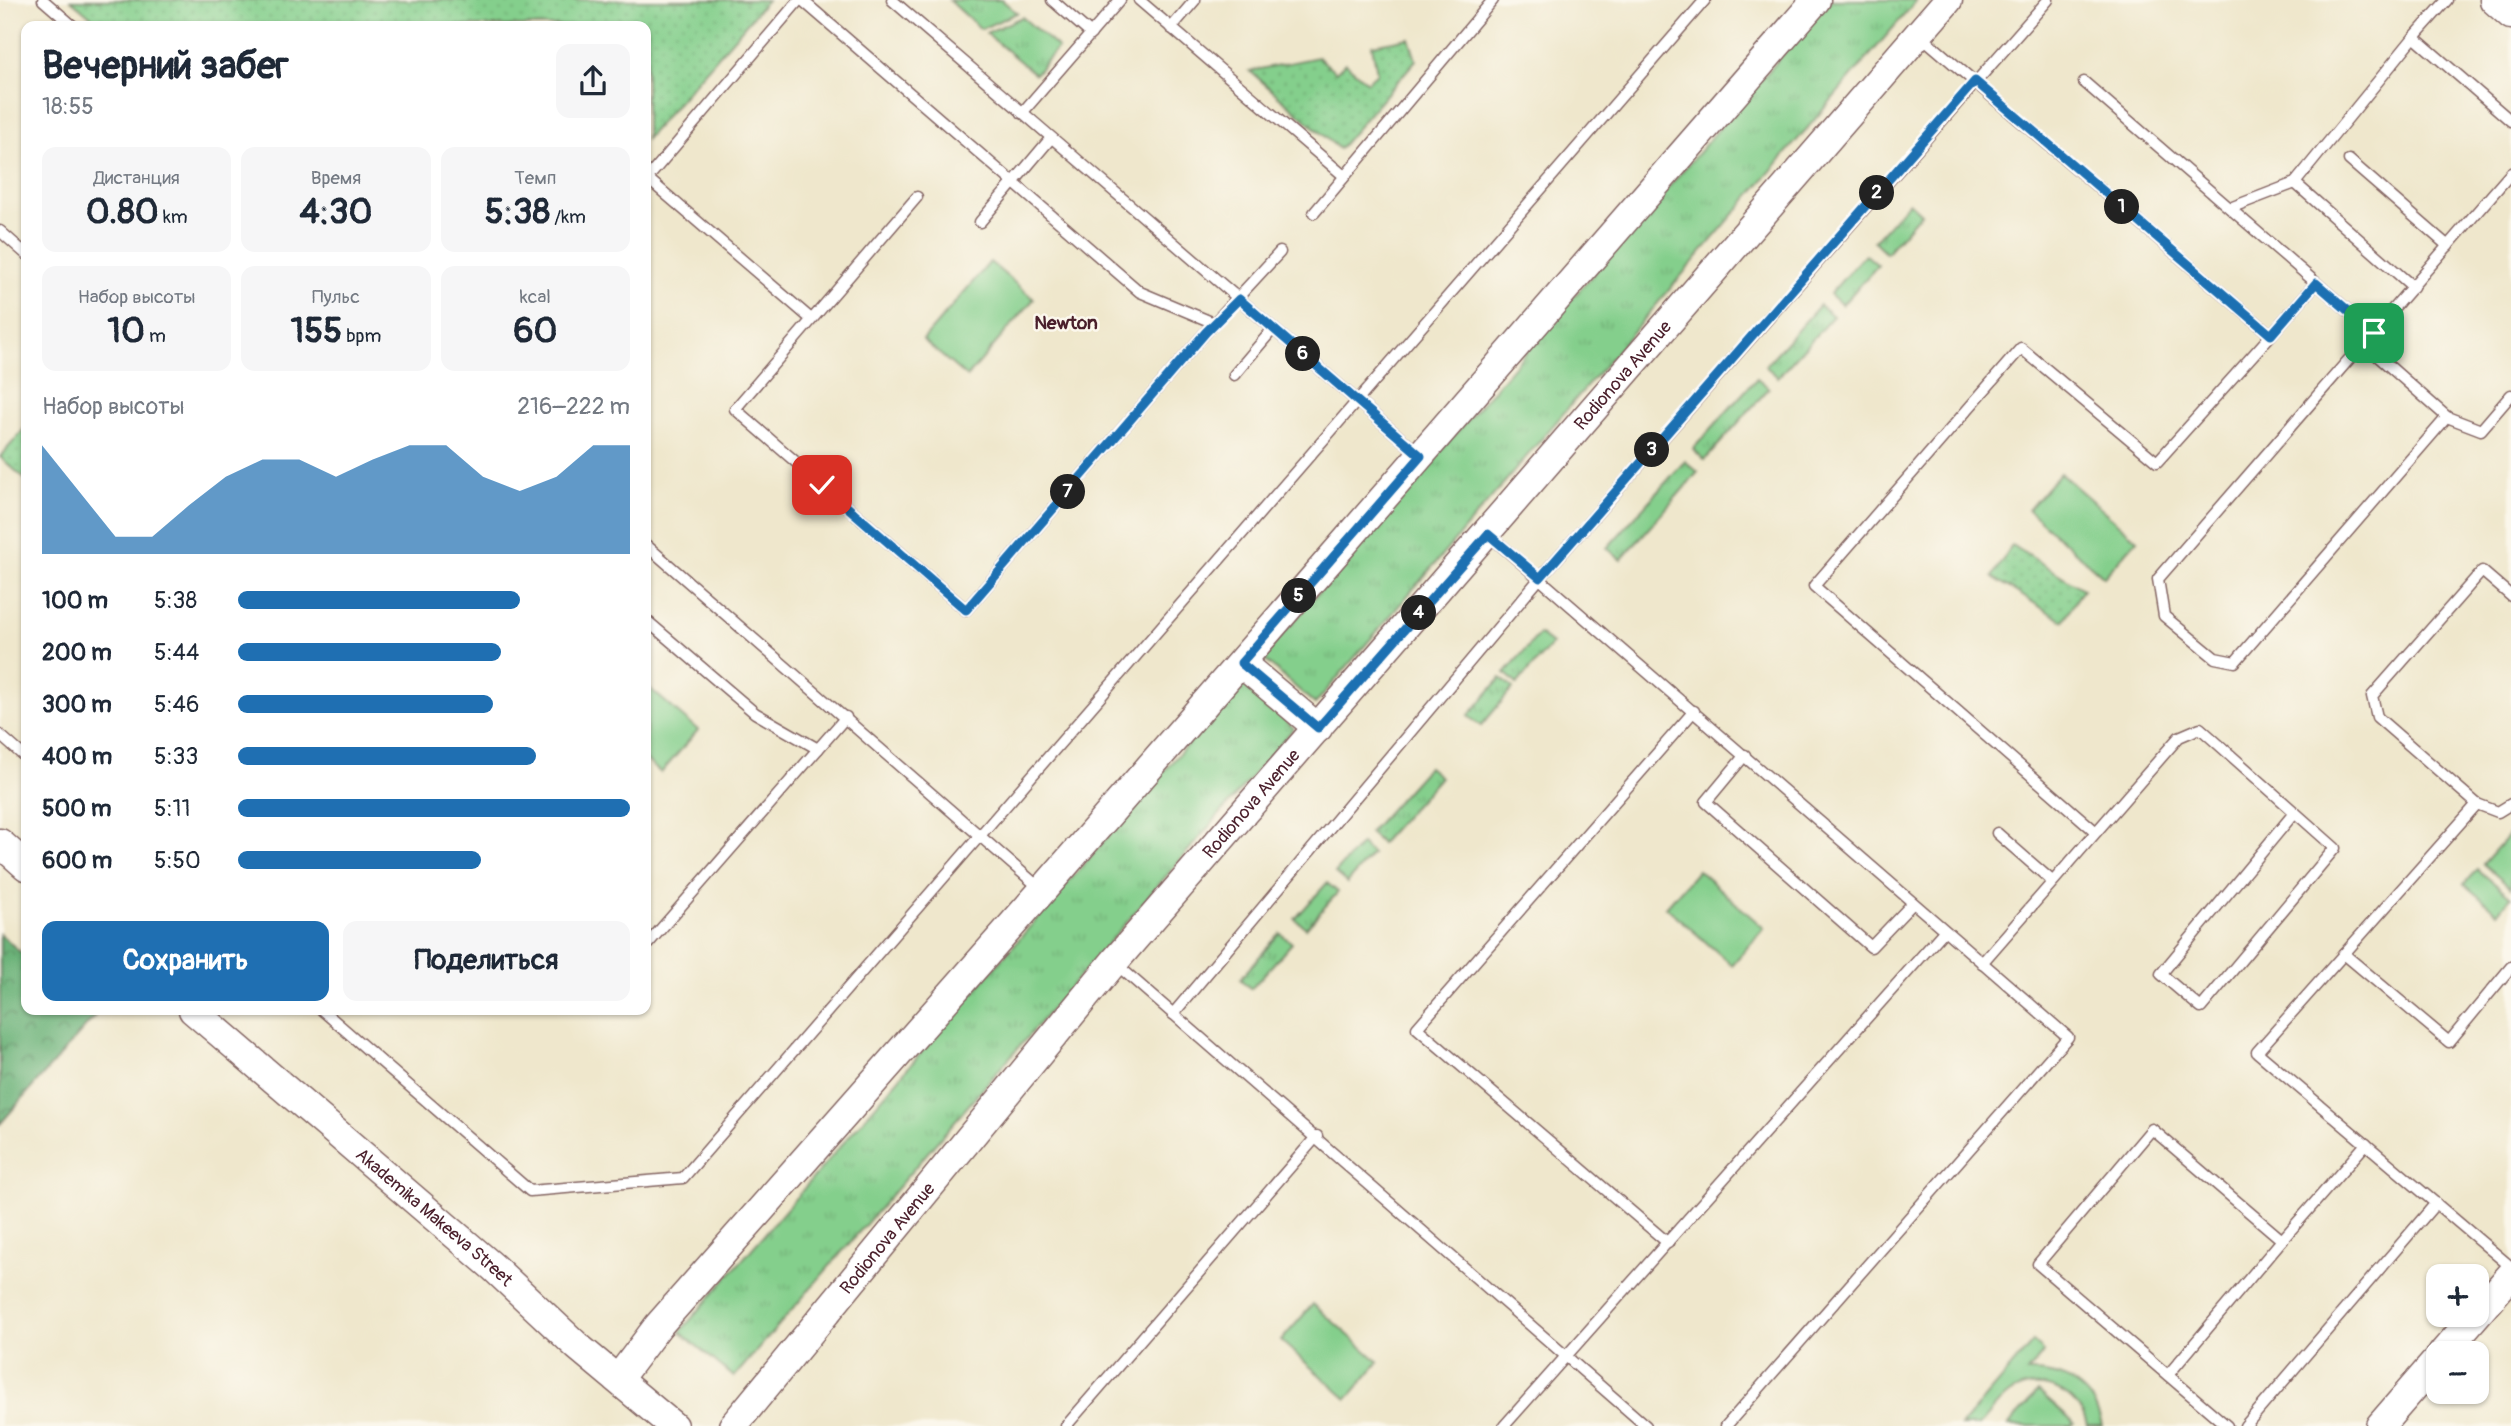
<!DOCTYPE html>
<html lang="ru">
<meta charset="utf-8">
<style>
body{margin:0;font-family:Pangolin,sans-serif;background:#f6f6f7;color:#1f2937;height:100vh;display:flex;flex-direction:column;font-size:26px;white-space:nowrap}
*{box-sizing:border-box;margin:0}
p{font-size:23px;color:#747a83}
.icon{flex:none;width:38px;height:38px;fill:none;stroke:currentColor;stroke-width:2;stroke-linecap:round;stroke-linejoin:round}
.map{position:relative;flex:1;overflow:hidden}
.details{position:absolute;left:21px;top:21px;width:630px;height:994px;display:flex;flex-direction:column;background:#fff;border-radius:14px;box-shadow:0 2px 5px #0004}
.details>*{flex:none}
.controls{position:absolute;left:2426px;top:1264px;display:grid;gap:14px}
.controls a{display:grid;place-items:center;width:63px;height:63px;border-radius:14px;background:#fff;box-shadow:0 2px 5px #0004;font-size:35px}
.pin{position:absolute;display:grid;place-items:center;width:60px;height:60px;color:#fff;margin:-30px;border-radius:14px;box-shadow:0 4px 10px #0006}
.km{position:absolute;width:35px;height:35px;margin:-18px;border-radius:50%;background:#222;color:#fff;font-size:19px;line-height:35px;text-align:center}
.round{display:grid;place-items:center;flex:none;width:74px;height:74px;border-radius:14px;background:#f6f6f7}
.headline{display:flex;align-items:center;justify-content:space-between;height:119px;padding:0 21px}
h1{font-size:38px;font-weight:700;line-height:52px}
.figures{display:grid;grid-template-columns:repeat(3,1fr);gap:10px;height:119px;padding:7px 21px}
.figures div{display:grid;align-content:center;border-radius:14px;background:#f6f6f7;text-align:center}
.figures b{font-size:35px;font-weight:700}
.figures small{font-size:19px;font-weight:400}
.figures p{font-size:19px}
.chart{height:196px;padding:14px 21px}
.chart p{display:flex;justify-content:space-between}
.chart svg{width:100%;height:126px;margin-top:7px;fill:#1f6fb2;opacity:.7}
.button{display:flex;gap:14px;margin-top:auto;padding:14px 21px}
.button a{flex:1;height:80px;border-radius:14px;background:#1f6fb2;color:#fff;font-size:28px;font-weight:700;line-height:80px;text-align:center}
.button a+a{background:#f6f6f7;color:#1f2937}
ul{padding:0 21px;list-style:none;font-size:23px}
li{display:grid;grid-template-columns:112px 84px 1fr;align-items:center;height:52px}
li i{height:18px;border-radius:9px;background:#1f6fb2}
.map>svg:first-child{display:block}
</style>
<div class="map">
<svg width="2511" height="1426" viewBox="0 0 2511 1426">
<defs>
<pattern id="grass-tufts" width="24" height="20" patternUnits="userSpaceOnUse" patternTransform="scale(1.75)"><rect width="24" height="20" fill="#84cf8c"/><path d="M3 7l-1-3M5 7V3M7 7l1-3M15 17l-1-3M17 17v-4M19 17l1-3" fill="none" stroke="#74b179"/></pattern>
<pattern id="forest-crowns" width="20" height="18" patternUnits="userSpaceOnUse" patternTransform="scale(1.75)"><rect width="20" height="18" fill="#6bb278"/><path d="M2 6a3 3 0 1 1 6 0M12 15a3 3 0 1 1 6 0" fill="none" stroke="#5a9063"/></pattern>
<pattern id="park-dots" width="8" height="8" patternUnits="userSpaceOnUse" patternTransform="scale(1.75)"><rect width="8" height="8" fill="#84cf8c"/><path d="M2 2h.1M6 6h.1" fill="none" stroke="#74b179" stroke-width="1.8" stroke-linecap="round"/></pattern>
</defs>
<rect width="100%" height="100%" fill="#fbf7ec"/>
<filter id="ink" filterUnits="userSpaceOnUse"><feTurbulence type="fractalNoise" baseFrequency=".0143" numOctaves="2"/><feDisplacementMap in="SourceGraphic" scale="14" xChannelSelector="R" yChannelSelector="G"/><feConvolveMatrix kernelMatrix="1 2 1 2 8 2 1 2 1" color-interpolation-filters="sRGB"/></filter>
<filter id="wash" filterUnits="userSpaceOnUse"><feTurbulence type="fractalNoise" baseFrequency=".00686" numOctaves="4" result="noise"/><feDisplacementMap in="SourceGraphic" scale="28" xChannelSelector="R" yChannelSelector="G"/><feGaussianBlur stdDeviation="1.57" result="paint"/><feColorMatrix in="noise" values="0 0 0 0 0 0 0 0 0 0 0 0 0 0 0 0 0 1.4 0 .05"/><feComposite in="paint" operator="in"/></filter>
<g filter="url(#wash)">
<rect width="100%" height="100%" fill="#efe7cc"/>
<g fill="url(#grass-tufts)" stroke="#67775c" stroke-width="2">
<path d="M 949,0 L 1002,0 L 1017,13 L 981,29 Z"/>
<path d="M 1830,0 L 1917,0 L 1315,704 L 1262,658 Z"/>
<path d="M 1022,17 L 1058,48 L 1035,74 L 986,33 Z"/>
<path d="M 1909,202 L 1921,213 L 1886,253 L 1874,241 Z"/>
<path d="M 1865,254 L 1878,265 L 1842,305 L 1830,294 Z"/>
<path d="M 1820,305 L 1833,316 L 1778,377 L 1765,366 Z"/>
<path d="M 1757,378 L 1769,388 L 1705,460 L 1693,449 Z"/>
<path d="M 1685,461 L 1698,472 L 1621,560 L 1607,548 Z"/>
<path d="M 1539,634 L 1552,644 L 1517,684 L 1505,673 Z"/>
<path d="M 1501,678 L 1513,688 L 1481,726 L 1468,716 Z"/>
<path d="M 1241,682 L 1294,728 L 734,1377 L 680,1332 Z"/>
<path d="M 1428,767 L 1440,777 L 1381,843 L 1369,833 Z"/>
<path d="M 1361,844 L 1372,854 L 1347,883 L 1335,873 Z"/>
<path d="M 1327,883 L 1338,892 L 1306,928 L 1295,919 Z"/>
<path d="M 1280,933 L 1292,943 L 1251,989 L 1240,979 Z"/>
</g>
<path fill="url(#forest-crowns)" stroke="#5a6852" stroke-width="2" d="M 0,934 L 26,957 L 26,1010 L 87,1010 L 95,1016 L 0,1124 Z"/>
<g fill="url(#park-dots)" stroke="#67775c" stroke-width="2">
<path d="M 71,0 L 767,0 L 646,139 L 646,26 L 102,26 Z"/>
<path d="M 1409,38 L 1416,60 L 1339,149 L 1250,71 L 1318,57 L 1336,72 L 1345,63 L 1367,82 L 1377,73 L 1372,45 Z"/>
<path d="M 26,427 L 26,480 L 0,457 Z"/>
<path d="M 2012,545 L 2083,589 L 2063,621 L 1992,577 Z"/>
</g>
<g fill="#84cf8c" stroke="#67775c" stroke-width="2">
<path d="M 990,262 L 1034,299 L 967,377 L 923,340 Z"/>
<path d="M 2060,473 L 2137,540 L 2104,577 L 2028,510 Z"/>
<path d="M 646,685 L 698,730 L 661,773 L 646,760 Z"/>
<path d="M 2511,832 L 2511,888 L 2483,864 Z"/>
<path d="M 2477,869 L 2511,897 L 2498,913 L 2464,884 Z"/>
<path d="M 1698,870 L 1764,928 L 1732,965 L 1666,907 Z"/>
<path d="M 1313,1304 L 1379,1362 L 1347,1399 L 1281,1341 Z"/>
<path d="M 2033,1342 L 2044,1352 L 2027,1372 C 2064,1371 2094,1387 2102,1426 L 2087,1426 C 2080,1392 2039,1374 2009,1394 C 1998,1402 1989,1415 1979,1426 L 1961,1426 Z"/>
<path d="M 2038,1391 L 2074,1423 L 2071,1426 L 2008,1426 Z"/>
</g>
</g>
<g filter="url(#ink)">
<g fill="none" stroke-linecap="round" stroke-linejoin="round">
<g stroke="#846563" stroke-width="13">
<g id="service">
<path d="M 43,0 L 73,26"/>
<path d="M 802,0 L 1140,292 L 1214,323"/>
<path d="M 892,0 L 1420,455"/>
<path d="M 1052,0 L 1091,34"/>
<path d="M 1139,0 L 1343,175"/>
<path d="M 1171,28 L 1195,0"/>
<path d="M 1921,36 L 2271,335 L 2157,462 L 2021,348 L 1814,586 L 2095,831"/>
<path d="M 2414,37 L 2447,0"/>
<path d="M 2084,82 L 2374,333"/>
<path d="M 1022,113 L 1120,0"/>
<path d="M 2349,160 L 2448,246"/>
<path d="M 647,178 L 811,319"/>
<path d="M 646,180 L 799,0"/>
<path d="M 2295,183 L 2413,287"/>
<path d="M 917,197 L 735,409 L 966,610 L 1206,332 L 1280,252"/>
<path d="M 2230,208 L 2295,183 L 2414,37 L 2511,121"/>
<path d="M 1314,213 L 1493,0"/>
<path d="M 980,222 L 1051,138"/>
<path d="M 0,231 L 26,254"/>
<path d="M 2271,335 L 2316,283"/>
<path d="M 2364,344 L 2447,417 L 2481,430 L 2511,395"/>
<path d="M 1234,375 L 1273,329"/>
<path d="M 2447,417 L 2235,662 L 2215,658 L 2164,616 L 2158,579 L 2511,173"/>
<path d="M 1488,534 L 2068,1037 L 1726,1426"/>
<path d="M 646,545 L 1042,890"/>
<path d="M 646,620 L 755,713 L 818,749"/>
<path d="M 0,735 L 26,758"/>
<path d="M 1745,755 L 1706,802 L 1871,947 L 1913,903"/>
<path d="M 2477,804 L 2377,717 L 2372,696 L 2482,571 L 2511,596"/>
<path d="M 2511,804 L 2498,812 L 2477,804 L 2257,1052 L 2511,1267"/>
<path d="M 1997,833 L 2052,881"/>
<path d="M 646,946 L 846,717"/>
<path d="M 2344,954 L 2449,1042 L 2511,967"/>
<path d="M 1982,963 L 2179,737 L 2200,728 L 2335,848 L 2201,1008 L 2161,974 L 2295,812"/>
<path d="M 1116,964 L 1646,1426"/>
<path d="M 322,1010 L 530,1191 L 683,1178 L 1705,0"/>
<path d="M 1173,1014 L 1540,578 L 2048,0"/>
<path d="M 1668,1243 L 1417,1028 L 1694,711"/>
<path d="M 2168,1375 L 2282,1240"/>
<path d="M 1066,1426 L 1317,1136"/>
<path d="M 1504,1426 L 1944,931"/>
<path d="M 2227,1426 L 2038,1264 L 2152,1129 L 2282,1240 L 2366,1144"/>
<path d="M 2245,1426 L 2436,1203"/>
</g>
</g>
<g stroke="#846563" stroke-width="31">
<g id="tertiary">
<path d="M 2494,0 L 2511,15"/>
<path d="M 1241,663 L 1318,728"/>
<path d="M 0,843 L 26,866"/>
<path id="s1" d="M 193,1010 L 493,1267 L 577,1346 L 673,1426"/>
<path d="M 2443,1353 L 2511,1275"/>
<path d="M 618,1379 L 658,1326 L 1042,891 L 1816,0"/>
<path id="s2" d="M 733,1426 L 1114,962 L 1948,0"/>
<path d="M 2380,1426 L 2438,1359"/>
</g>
</g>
<use href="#service" stroke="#fff" stroke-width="10"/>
<use href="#tertiary" stroke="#fff" stroke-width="28"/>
</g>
</g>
<g fill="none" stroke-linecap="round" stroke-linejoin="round" filter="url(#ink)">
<g stroke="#fff" stroke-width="14">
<path id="route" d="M 822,485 L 966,610 L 1206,332 L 1239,299 L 1421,456 L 1241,663 L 1318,728 L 1488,534 L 1540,578 L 1975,81 L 2271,335 L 2316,283 L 2374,333"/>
</g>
<use href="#route" stroke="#1f6fb2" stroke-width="9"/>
</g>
<g text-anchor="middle" stroke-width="5" stroke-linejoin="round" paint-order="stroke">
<g font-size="18" fill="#4a1f2b" stroke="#fbf7ec">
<text dy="6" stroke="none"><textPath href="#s2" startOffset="1377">Rodionova Avenue</textPath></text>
<text dy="6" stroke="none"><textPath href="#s2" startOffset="810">Rodionova Avenue</textPath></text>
<text dy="6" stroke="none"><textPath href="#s1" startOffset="318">Akademika Makeeva Street</textPath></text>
<text dy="6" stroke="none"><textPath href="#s2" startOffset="243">Rodionova Avenue</textPath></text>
</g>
<g font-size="19" font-weight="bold" fill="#4a1f2b" stroke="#fbf7ec">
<text x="1066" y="329">Newton</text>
</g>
</g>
</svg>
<div class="controls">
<a>+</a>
<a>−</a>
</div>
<div class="pin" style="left:2374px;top:333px;background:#1e9e55"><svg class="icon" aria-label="arrive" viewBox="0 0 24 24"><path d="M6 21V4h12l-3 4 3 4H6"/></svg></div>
<div class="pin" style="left:822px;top:485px;background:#d93025"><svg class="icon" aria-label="check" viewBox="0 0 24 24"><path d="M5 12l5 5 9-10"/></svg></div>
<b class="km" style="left:2122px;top:207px">1</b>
<b class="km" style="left:1877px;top:193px">2</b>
<b class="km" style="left:1652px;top:450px">3</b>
<b class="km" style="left:1419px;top:613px">4</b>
<b class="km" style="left:1299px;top:596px">5</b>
<b class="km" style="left:1303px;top:354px">6</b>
<b class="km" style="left:1068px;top:492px">7</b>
<section class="details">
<div class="headline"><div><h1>Вечерний забег</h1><p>18:55</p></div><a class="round"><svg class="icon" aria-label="share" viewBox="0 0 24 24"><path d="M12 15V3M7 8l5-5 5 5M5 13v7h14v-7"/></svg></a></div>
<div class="figures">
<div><p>Дистанция</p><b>0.80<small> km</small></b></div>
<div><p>Время</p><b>4:30</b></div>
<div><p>Темп</p><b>5:38<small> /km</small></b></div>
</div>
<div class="figures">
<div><p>Набор высоты</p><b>10<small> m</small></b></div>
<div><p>Пульс</p><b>155<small> bpm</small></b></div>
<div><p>kcal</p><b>60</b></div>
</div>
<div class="chart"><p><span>Набор высоты</span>216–222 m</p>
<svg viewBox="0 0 160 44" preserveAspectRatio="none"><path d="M0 44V6L10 22L20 38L30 38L40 27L50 17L60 11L70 11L80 17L90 11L100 6L110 6L120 17L130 22L140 17L150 6L160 6V44z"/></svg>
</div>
<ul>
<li><b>100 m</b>5:38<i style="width:72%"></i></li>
<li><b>200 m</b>5:44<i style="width:67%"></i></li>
<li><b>300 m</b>5:46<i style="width:65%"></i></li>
<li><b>400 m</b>5:33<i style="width:76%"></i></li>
<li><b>500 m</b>5:11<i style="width:100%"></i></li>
<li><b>600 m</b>5:50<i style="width:62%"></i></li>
</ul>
<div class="button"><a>Сохранить</a><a>Поделиться</a></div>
</section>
</div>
